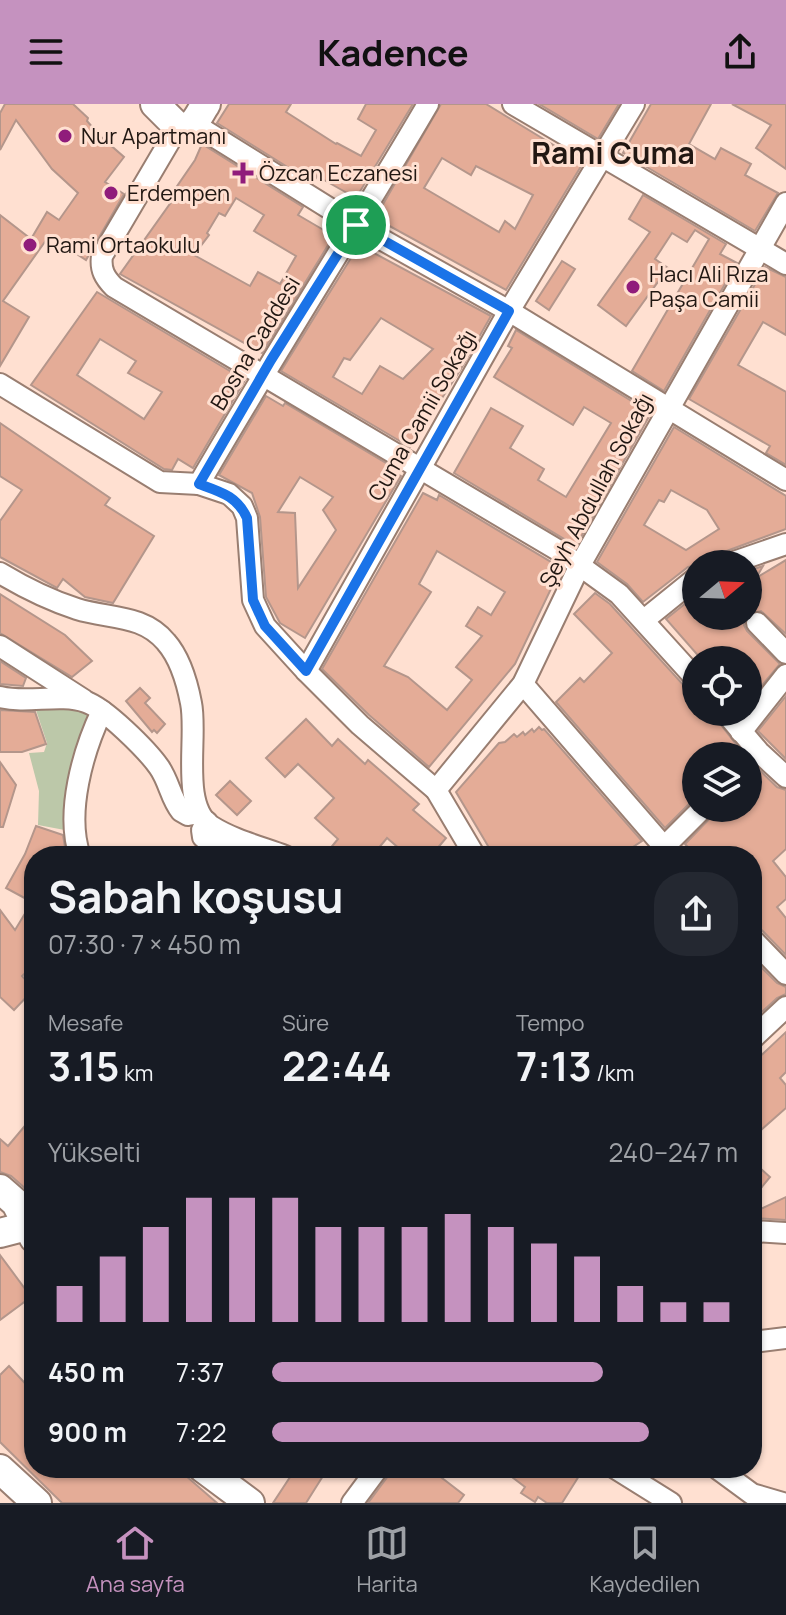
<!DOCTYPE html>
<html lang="tr">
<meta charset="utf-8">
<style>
body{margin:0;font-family:Manrope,sans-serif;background:#242831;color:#f1f3f6;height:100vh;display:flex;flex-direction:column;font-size:30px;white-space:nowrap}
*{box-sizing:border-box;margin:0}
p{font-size:26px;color:#9ea1a6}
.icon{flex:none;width:44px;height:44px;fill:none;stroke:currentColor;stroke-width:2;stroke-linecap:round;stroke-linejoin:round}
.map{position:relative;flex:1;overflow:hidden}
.drawer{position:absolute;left:24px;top:742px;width:738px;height:632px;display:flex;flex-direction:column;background:#171b24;border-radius:32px;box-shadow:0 2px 6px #0004}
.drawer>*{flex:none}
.needle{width:52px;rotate:71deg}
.fabs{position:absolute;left:682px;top:446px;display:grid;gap:16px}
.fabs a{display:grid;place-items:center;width:80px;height:80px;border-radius:50%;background:#171b24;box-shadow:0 2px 6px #0004;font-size:40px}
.pin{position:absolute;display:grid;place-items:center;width:68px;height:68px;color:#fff;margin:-34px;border:4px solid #fff;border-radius:50%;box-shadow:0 2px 8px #0007}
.round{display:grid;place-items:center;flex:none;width:84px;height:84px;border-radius:32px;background:#242831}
.headline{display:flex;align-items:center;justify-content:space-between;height:136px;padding:0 24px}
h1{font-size:44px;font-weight:700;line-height:60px}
.figures{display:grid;grid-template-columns:repeat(3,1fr);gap:12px;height:136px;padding:8px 24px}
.figures div{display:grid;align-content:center}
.figures b{font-size:40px;font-weight:700}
.figures small{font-size:22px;font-weight:400}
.figures p{font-size:22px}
.chart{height:224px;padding:16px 24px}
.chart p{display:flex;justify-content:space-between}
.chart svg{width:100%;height:144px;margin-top:8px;stroke:#c592bf;stroke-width:6}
ul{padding:0 24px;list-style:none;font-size:26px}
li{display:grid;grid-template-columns:128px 96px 1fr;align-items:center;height:60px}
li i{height:20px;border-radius:10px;background:#c592bf}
header{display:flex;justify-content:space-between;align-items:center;height:104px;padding:0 24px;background:#c592bf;color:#111;font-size:36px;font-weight:700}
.menu{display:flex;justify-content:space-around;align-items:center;height:112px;border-top:2px solid #363941;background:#171b24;font-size:22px;color:#9ea1a6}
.menu a{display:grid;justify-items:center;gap:4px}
.menu .active{color:#c592bf}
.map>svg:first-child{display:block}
</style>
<header><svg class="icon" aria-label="menu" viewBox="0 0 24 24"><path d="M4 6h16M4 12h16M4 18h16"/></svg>Kadence<svg class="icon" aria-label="share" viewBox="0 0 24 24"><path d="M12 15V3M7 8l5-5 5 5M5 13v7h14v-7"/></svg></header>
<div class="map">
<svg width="786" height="1399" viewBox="0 0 786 1399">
<rect width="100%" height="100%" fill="#ffe0d1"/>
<path fill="#bcc8a9" d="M 36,606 L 89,606 L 75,660 L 70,727 L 38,721 L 39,687 L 29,649 L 44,648 L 47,639 Z"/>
<g fill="#e4ac97" stroke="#b4968b" stroke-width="2" fill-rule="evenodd">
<path d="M 5,0 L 73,0 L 88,14 L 87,17 L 100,32 L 124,53 L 105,78 L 124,90 L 86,156 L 49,132 L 3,197 L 29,213 L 0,262 L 0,111 L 31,135 L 47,108 L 59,116 L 78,89 L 52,65 L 16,16 L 0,46 L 0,9 Z"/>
<path d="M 229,0 L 291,0 L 286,8 L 336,40 L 337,39 L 361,52 L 376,26 L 358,15 L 366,0 L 413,0 L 356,94 L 317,72 L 313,79 L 217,19 Z"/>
<path d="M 441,0 L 486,0 L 583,59 L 506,186 L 375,114 ZM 442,54 L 471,71 L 476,62 L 533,91 L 515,125 L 505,117 L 499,128 L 424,84 Z"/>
<path d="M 539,0 L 619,0 L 598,35 Z"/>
<path d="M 651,0 L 711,0 L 689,40 L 715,55 L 721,44 L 751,60 L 745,71 L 778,89 L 755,127 L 623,49 Z"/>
<path d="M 732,0 L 786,0 L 786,65 L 756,44 L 771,21 Z"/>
<path d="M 202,40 L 303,103 L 298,111 L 327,128 L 331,121 L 338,125 L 262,249 L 120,170 L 174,94 L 171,91 L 195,56 ZM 236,94 L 264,111 L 254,127 L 296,152 L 280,180 L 258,168 L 250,182 L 194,151 L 209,131 L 207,129 L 219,109 L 225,112 Z"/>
<path d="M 643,91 L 726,140 L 720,150 L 737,159 L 664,287 L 632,267 L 709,135 L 695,126 L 687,138 L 672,129 L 655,155 L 668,164 L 626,222 L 598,201 L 650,128 L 629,115 Z"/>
<path d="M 359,141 L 491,212 L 461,265 L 410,343 L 281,267 ZM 381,214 L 433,245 L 403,275 L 380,262 L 362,290 L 333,273 L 344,254 L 350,256 Z"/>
<path d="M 562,157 L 575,165 L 549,206 L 536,197 Z"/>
<path d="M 765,163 L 786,173 L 786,231 L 763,218 L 738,261 L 786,288 L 786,361 L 766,349 L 770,342 L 689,295 Z"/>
<path d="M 97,188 L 245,276 L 193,364 L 178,355 L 172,366 L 164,365 L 31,281 ZM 100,235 L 136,257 L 128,269 L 162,288 L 144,315 L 77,271 Z"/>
<path d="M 516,226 L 651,309 L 576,442 L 454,369 L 491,304 L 523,322 L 510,344 L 544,365 L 538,376 L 566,393 L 611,319 L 584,303 L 573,321 L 494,273 L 512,244 L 508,242 Z"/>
<path d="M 266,292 L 283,302 L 285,299 L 396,365 L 394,368 L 401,372 L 305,534 L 280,519 L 266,493 L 260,413 L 252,389 L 219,371 ZM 300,373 L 333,393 L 323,406 L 336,426 L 298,484 L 295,409 L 278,408 Z"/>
<path d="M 0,319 L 110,394 L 105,401 L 154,432 L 113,499 L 85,493 L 63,475 L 57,484 L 0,453 L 0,417 L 22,386 L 0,372 Z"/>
<path d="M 674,323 L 786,392 L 786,425 L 724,448 L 706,460 L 688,463 L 643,498 L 627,480 L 597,458 ZM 671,386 L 707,406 L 719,425 L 686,446 L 644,421 L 659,396 L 664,398 Z"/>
<path d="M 423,389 L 437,396 L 439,391 L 561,464 L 515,560 L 429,663 L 369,611 L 322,565 ZM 437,447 L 505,488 L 491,511 L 478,503 L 466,522 L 482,532 L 456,563 L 472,576 L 447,606 L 408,573 L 384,562 L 431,488 L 419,480 Z"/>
<path d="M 786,456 L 786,530 L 761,507 L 748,510 L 748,467 L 763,462 L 756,474 Z"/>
<path d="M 595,489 L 610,500 L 686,584 L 694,589 L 696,608 L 711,608 L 745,652 L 696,652 L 696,693 L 665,724 L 556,598 L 580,574 L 584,578 L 612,549 L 574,510 Z"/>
<path d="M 0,490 L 65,531 L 92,557 L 72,573 L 0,529 Z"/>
<path d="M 696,491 L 696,512 L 746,512 L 744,521 L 747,527 L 780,560 L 748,598 L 748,556 L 702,556 L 666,515 Z"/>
<path d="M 0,557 L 26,574 L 23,582 L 0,580 Z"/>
<path d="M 140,584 L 150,594 L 145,599 L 165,620 L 157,629 L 154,626 L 152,628 L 126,597 Z"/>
<path d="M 786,592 L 786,655 L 758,627 Z"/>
<path d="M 0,606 L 35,608 L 46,640 L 22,648 L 0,648 Z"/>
<path d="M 306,615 L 332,642 L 338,635 L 365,660 L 368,656 L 419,700 L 413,706 L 446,734 L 431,752 L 408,752 L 387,734 L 372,752 L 324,752 L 338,735 L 315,714 L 334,694 L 298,660 L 285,673 L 266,654 Z"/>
<path d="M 539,623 L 542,626 L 544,625 L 642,737 L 619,752 L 494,752 L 456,688 L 499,639 L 505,638 L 514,630 L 517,633 L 523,628 L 525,631 L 532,625 L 534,628 Z"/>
<path d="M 748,655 L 777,683 L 786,686 L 786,745 L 773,757 L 786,773 L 786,795 L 777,803 L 786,814 L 786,851 L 752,816 L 752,752 L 696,752 L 685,740 L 720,704 L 748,704 Z"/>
<path d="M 0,658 L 16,681 L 3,723 L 0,723 Z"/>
<path d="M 230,677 L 251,697 L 237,711 L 216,691 Z"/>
<path d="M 36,722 L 63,731 L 66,749 L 49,745 L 46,752 L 34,752 L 34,861 L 22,872 L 34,885 L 14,906 L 0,893 L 0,806 L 15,826 L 32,798 L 6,784 L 25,750 Z"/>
<path d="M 752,854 L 777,879 L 786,883 L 786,890 L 777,894 L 752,917 Z"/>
<path d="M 786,928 L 786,968 L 780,974 L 786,981 L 786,1004 L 752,1034 L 752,960 Z"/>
<path d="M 34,1011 L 34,1097 L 27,1086 L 11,1072 L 0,1068 L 0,1035 L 8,1042 Z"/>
<path d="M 752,1057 L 770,1073 L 752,1095 Z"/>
<path d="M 786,1093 L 786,1116 L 752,1114 L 752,1109 Z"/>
<path d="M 0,1151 L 31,1193 L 0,1216 Z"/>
<path d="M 9,1262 L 34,1289 L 34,1364 L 177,1364 L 217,1399 L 62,1399 L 0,1338 L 0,1271 Z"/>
<path d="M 296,1364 L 328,1364 L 306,1399 L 273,1399 Z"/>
<path d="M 391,1364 L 429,1364 L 464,1391 L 458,1399 L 368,1399 L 388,1372 Z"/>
<path d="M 518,1364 L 584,1364 L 562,1399 L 547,1399 L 538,1393 L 535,1398 L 521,1389 L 525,1383 L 512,1373 Z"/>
</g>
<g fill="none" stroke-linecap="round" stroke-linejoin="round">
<g stroke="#997e71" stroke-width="24">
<g id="street">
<path d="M 513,0 L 786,160"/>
<path d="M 194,20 L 356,121 L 509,207 L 786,376"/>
<path d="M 178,23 L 102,152 C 100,166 105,174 114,183 L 561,448 L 619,490 L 696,575"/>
<path d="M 0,280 L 160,378 L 199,380 L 229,390 L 242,402 L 247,414 L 253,496 L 265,522 L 306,567 L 360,621 L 436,686 L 475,752"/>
<path d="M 199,380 C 273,252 353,128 428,0"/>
<path d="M 728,460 L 786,440"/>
<path d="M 0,469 C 25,484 49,496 77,505 C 109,515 143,510 166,538 C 180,554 187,578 191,599 C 198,632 180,702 211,722 C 233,736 261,743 285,752"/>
<path d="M 644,516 L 696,474"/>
<path d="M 757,519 L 786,549"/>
<path d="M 0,542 L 84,596"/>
<path d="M 306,567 L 509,207 L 634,0"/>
<path d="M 523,580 L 672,752"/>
<path d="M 0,593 C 28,600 59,589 86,598 C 105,604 147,646 159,663 C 169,677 171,695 181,707 L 188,711 L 199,709"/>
<path d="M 725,608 L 759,648 L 786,673"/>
<path d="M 741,628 L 786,571"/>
<path d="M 436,686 L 523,580 L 580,461 L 786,99"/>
<path d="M 207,718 L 202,726 L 203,733 L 217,743 L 240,752"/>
<path d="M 80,752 C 65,709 83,647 102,607"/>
<path d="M 655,752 L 703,704"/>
<path d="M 752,835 L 786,870"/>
<path d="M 752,935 L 786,903"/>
<path d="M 752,1127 L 786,1129"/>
<path d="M 752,1238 L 786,1234"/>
<path d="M 615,1364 L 671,1399"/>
<path d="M 718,1365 L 752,1390 L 783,1399"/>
<path d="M 352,1399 L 378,1364"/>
</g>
</g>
<g stroke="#997e71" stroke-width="32">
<g id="secondary">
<path d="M 155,0 L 178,23 C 195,26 198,11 206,0"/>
<path d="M 0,1085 L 16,1099 L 34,1134"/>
<path d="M 0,1129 L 27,1122"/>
<path d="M 203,1364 L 250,1399"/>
<path d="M 0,1365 L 37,1399"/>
</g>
</g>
<use href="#street" stroke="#fff" stroke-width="20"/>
<use href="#secondary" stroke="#fff" stroke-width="28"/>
</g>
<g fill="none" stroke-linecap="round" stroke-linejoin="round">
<g stroke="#fff" stroke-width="16">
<path id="route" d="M 356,121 L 509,207 L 306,567 L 265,522 L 253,496 L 247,414 C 237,392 221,388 199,380 L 271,256 Z"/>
</g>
<use href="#route" stroke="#1a73e8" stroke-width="10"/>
</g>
<g fill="#901c7b" stroke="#ffe0d1" stroke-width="3">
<circle cx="65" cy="32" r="8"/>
<path d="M239 57h8v8h8v8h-8v8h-8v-8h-8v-8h8z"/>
<circle cx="111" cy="89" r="8"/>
<circle cx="30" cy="141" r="8"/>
<circle cx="633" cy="183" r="8"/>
</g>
<g text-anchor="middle" stroke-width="6" stroke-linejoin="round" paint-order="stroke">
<g font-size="22" fill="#211712" stroke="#ffe0d1" text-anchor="start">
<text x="81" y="40">Nur Apartmanı</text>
<text x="259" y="77">Özcan Eczanesi</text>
<text x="127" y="97">Erdempen</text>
<text x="46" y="149">Rami Ortaokulu</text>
<text x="649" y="178">Hacı Ali Rıza<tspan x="649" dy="25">Paşa Camii</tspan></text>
</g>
<g font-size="22" fill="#211712" stroke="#ffe0d1">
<text transform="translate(255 239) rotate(-59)" y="8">Bosna Caddesi</text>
<text transform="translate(422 311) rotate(-60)" y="8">Cuma Camii Sokağı</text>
<text transform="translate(596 386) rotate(-62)" y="8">Şeyh Abdullah Sokağı</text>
</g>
<g font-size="30" font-weight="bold" fill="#211712" stroke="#ffe0d1">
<text x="613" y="60">Rami Cuma</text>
</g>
</g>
</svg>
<div class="fabs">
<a><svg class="needle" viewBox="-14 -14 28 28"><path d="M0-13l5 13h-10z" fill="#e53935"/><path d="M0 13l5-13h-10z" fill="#9ea1a6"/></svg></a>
<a><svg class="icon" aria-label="locate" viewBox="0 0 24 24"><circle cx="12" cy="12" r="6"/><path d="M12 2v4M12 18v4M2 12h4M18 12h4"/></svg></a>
<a><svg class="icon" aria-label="layers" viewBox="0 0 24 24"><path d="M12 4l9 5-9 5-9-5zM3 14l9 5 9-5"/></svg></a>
</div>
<div class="pin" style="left:356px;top:121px;background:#1e9e55"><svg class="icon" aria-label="arrive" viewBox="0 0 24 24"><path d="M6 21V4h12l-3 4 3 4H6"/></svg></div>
<section class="drawer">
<div class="headline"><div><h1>Sabah koşusu</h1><p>07:30 · 7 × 450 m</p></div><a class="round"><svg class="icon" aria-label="share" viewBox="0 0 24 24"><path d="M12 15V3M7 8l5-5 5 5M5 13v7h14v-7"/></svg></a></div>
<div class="figures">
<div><p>Mesafe</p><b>3.15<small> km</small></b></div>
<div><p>Süre</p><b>22:44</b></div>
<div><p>Tempo</p><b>7:13<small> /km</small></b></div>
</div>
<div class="chart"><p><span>Yükselti</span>240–247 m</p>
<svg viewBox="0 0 160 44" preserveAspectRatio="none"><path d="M5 44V33M15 44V24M25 44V15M35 44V6M45 44V6M55 44V6M65 44V15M75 44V15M85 44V15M95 44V11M105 44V15M115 44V20M125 44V24M135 44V33M145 44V38M155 44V38"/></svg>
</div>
<ul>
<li><b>450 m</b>7:37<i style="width:71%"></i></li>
<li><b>900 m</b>7:22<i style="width:81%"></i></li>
</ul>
</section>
</div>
<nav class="menu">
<a class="active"><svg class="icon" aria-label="home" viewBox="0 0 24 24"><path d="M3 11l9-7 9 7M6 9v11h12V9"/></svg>Ana sayfa</a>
<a><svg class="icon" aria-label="map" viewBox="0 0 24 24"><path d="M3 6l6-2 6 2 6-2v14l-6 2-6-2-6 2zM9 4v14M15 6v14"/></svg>Harita</a>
<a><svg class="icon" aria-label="saved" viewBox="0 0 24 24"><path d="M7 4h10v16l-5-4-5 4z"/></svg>Kaydedilen</a>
</nav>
